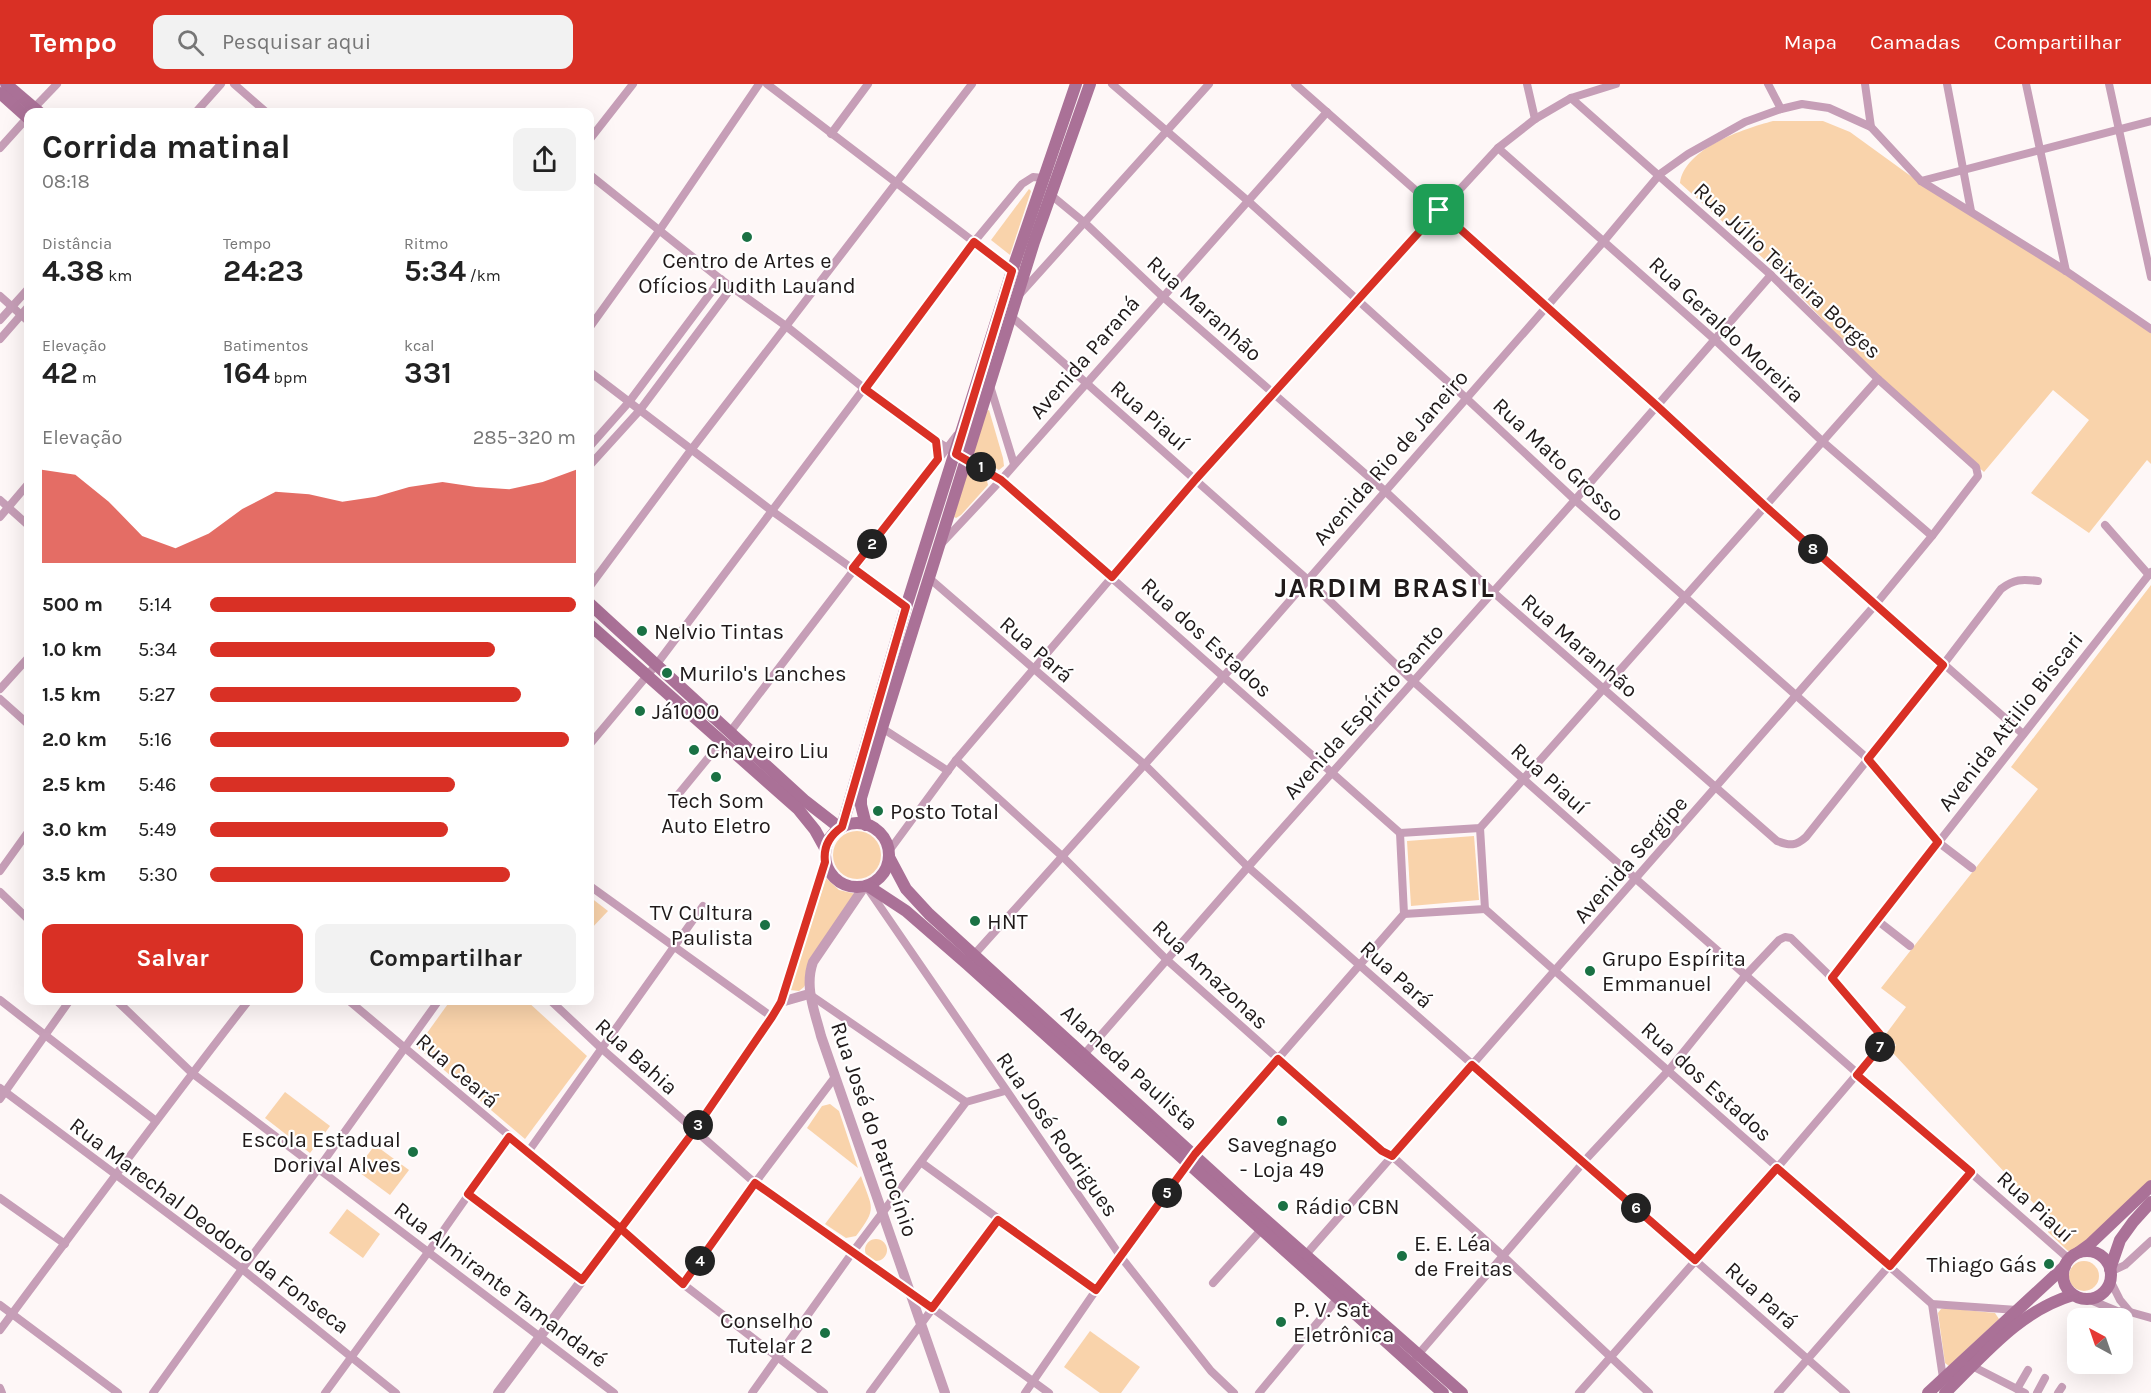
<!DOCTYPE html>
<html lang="pt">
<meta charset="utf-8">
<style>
body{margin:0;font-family:Karla,sans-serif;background:#f2f2f2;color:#222;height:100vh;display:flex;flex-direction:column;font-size:22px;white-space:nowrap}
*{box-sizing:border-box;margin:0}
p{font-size:20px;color:#767676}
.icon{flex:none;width:33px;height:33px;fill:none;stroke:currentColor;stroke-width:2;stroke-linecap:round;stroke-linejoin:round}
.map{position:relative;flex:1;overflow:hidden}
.drawer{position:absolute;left:24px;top:24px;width:570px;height:897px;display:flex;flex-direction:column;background:#fff;border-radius:12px;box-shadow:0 6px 24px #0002}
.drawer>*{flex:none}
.needle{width:39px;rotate:320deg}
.buttons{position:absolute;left:2067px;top:1224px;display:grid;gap:12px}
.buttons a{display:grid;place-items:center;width:66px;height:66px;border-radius:12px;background:#fff;box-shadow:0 6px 24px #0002;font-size:30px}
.pin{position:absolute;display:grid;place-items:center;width:51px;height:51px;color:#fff;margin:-26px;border-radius:12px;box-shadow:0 3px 9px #0006}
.km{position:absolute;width:30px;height:30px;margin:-15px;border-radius:50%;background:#222;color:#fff;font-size:16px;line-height:30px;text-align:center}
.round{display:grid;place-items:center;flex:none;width:63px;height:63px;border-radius:12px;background:#f2f2f2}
.head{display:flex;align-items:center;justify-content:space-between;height:102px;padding:0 18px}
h1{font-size:33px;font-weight:700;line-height:45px}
.figures{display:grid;grid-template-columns:repeat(3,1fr);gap:9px;height:102px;padding:6px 18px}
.figures div{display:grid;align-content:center}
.figures b{font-size:30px;font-weight:700}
.figures small{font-size:16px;font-weight:400}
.figures p{font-size:16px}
.chart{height:168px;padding:12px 18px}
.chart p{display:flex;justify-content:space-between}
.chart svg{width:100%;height:108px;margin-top:6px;fill:#d93025;opacity:.7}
.cta{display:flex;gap:12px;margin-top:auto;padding:12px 18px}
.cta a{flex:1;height:69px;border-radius:12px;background:#d93025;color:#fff;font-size:24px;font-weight:700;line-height:69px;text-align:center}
.cta a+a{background:#f2f2f2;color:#222}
ul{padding:0 18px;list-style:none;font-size:20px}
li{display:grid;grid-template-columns:96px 72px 1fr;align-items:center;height:45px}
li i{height:15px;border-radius:8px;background:#d93025}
header{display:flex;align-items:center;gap:36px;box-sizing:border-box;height:84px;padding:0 30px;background:#d93025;color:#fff}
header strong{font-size:28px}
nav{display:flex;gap:33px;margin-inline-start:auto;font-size:21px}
.search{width:420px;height:54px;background:#f2f2f2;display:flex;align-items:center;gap:15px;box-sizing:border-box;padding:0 21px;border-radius:12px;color:#767676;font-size:22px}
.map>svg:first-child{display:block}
</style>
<header>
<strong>Tempo</strong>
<div class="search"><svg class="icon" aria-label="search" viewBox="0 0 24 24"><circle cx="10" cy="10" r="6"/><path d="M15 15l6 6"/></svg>Pesquisar aqui</div>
<nav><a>Mapa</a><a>Camadas</a><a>Compartilhar</a></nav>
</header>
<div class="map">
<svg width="2151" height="1309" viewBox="0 0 2151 1309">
<rect width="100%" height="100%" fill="#fef7f7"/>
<g fill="#f9d3ab">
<path d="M 1773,37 L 1823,37 L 1850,48 L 1919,98 L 2151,245 L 2151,380 L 2147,376 L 2089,449 L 2031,409 L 2089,336 L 2053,306 L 1984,388 L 1878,294 L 1775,185 L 1680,99 C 1685,64 1743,45 1773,37 Z"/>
<path d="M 1029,105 L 1031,107 L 1010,171 L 991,156 Z"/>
<path d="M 989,326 L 1003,374 L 1004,382 L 999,386 L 978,375 L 974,368 L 986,327 Z"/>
<path d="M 972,383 L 986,393 L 988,401 L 961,431 L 956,434 L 954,433 L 968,385 Z"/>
<path d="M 2151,501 L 2151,1096 L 2076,1168 L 2068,1167 L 2048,1148 L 2053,1140 L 1892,968 L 1896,961 L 1886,950 L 1906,923 L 1881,904 L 2038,705 L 2011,683 Z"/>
<circle cx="857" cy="771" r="24"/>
<path d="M 1474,752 L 1479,816 L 1411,822 L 1407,757 Z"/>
<path d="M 826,794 L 839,806 L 856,810 L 804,903 L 799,907 L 790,906 Z"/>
<path d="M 590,813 L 608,827 L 590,846 Z"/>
<path d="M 450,917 L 527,917 L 587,972 L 525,1055 L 417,963 Z"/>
<path d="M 285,1008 L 330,1042 L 310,1069 L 265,1034 Z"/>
<path d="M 830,1020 L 839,1027 L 858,1084 L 807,1044 L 822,1022 Z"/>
<path d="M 375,1061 L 409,1086 L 390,1111 L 356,1086 Z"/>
<path d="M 861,1092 C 872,1125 878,1123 856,1152 L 846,1154 L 825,1140 Z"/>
<path d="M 347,1125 L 380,1150 L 363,1174 L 329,1149 Z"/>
<circle cx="876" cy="1166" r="11"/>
<circle cx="2084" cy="1192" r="15"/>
<path d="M 1945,1224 L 1995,1229 L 1999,1235 L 1949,1282 L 1945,1279 L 1938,1229 L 1941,1225 Z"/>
<path d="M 1090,1247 L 1140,1283 L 1121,1309 L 1100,1309 L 1064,1283 Z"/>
</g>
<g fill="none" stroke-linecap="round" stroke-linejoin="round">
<g stroke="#c69eb7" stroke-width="8">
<path d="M 234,0 L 266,28"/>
<path d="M 767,0 L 1012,187"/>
<path d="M 1112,0 L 1248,117 L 1466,314 L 1575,416 L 1868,675 L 1938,758 L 1972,784"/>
<path d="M 1295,0 L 1547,222 L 1765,422 L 2023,650"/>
<path d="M 1527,0 L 1535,35"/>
<path d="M 1768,0 L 1781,25"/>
<path d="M 1865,0 L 1871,43"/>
<path d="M 1947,0 L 1971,127"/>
<path d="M 2026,0 L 2066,187"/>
<path d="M 2109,0 L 2151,193"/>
<path d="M 34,24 L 57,0"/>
<path d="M 196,28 L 221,0"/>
<path d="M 831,50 L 868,0"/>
<path d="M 590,55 L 633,0"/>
<path d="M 0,64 L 28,33"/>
<path d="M 1498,64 L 1714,255 L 1822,357 L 1932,452"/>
<path d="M 590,91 L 719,194 L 786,242 L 865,305 L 936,357 L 1001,396 L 1400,749"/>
<path d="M 1921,97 L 2151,37"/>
<path d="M 1051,111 L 1085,139 L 1162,212 L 1385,407 L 1493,508 L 1777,757 C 1790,762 1796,762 1806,753 L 1943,581 L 2001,505 C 2014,495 2022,495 2038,497"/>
<path d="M 1019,211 L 1209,0"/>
<path d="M 0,212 L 28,237"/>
<path d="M 1012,233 L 1308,496 L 1414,598 L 1636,795 L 2069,1175"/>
<path d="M 0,236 L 28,205"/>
<path d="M 590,243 L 659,147 L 759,0"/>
<path d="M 0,255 L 28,223"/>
<path d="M 590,288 L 772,427 L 906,523"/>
<path d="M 990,302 L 1014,380"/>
<path d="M 590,362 L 629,318 L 721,195"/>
<path d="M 590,381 L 640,326 L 732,203"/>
<path d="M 0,416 L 28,441"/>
<path d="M 0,433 L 28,400"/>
<path d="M 2105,441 L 2149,491"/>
<path d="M 941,460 L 1001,396 L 1327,28"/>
<path d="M 929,494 L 1145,681 L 1248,783 L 1846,1309"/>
<path d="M 590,502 L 691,366 L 972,0"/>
<path d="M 0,605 L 28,574"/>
<path d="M 0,615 L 28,640"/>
<path d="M 882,644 L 948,687"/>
<path d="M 730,648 L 957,351"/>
<path d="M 590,660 L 656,581 L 974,158 L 1022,100 L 1033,93 L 1043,94"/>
<path d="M 956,676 L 1063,773 L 1167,876 L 1382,1067 L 1392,1072 L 1502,1171 L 1649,1309"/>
<path d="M 677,712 L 722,657"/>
<path d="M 1400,749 L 1480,744 L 1878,295"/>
<path d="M 889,767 L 956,676 L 1112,493 L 1196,395 L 1357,217 L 1498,64 L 1535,35 L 1571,14 L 1616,0"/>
<path d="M 0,787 L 28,748"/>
<path d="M 590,802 L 772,933"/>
<path d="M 868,805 L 1121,1173 L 1211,1287 L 1234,1309"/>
<path d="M 0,808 L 28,835"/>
<path d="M 1485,825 L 1932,1220 L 2017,1226"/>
<path d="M 1404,830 L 1485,825 L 1480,744"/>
<path d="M 1878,837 L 1910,862"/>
<path d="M 972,873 L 1224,592 L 1604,157 L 1660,90 L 1688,70 L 1745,38 L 1781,25 L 1802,20 L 1829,24 L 1871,43 L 1921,97 L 2066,187 L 2151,245"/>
<path d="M 1832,894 L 2151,488"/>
<path d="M 809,910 L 966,1018"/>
<path d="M 0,916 L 156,1037"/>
<path d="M 116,916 L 192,989 L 614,1309"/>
<path d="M 348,916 L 620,1145 L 683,1200 L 824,1309"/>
<path d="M 550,916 L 601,964 L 755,1099 L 852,1169 L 910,1208 L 1049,1309"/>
<path d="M 1081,974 L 1248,783 L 1575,416 L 1771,191"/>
<path d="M 0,1004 L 242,1185 L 396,1309"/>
<path d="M 0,1015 L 70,916"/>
<path d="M 528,1068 L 703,822"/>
<path d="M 922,1079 L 1096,1206"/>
<path d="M 468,1110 L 582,1196"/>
<path d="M 0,1114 L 65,1160"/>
<path d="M 1302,1175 L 1876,520 L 1932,452 L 1978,392 L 1976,383 L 1878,295 L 1771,191 L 1571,14"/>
<path d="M 2110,1188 L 2125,1181 L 2151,1157"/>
<path d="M 2110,1196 L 2120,1216 L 2130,1228"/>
<path d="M 1213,1199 L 1261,1146"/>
<path d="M 683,1200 L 755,1099 L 835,993"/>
<path d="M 2088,1215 L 2117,1227 L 2130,1228 L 2151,1234"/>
<path d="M 1932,1220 L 1943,1294"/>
<path d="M 0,1221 L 118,1309"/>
<path d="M 0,1246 C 82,1136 164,1025 249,916"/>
<path d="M 1416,1273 L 1588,1073 L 1669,986 L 1745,892 L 1779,856 L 1785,853 L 1791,854 L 1832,894 L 1879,949 L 1883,955 L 1881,962 L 1777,1084 L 1579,1309"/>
<path d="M 1972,1282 L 2025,1309"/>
<path d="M 0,1304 L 2,1309"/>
<path d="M 2017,1305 L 2028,1286"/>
<path d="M 153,1309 L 242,1185 L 318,1085 L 439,916"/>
<path d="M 325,1309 L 429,1167 L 509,1053"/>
<path d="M 752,1309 L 852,1169 L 966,1018 L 1005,1007"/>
<path d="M 870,1309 L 998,1136"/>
<path d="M 1025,1309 L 1096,1206 L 1195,1070 L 1404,830 L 1400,749"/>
<path d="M 1259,1309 L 1337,1215"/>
<path d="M 1778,1309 L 1971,1088"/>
<path d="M 2037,1309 L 2045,1294"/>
<path d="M 2058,1309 L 2062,1303"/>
</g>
<g stroke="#c69eb7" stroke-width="10">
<path d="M 864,803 L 813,878 C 804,903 815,928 821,952 L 945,1309"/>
<path d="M 781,918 L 809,910"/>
<path d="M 498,1309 L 694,1046 L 772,933 L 781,918 L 825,778"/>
</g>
<g stroke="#aa7197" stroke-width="12">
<path d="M 6,0 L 39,28"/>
<path d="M 0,9 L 28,34"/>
<path d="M 590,520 L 804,716 L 840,744"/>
<path d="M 590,541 L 798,725 L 815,746 L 825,764"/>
<circle cx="857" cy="771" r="32"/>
<path d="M 866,741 L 861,721 L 861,714 L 882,644 L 1034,158 L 1090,0"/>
<path d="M 842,743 L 906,523 L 1012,187 L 1076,0"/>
<path d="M 889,773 L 906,805 L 929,830 L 1243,1116 L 1462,1309"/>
<path d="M 868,802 L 906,827 L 967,880 L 1443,1309"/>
<circle cx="2087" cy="1191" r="24"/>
<path d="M 2079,1168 L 2090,1160 L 2151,1102"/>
<path d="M 2110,1185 L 2120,1156 L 2133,1138 L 2151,1118"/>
<path d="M 1928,1309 L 2065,1182"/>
<path d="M 1945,1309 C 1984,1271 2019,1227 2073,1211"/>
</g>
</g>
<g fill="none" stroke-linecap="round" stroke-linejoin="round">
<g stroke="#fff" stroke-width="12">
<path id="route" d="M 1439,126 L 1196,395 L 1112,493 L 1001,396 L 956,370 L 1012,187 L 974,158 L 865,305 L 936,357 L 938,375 L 853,484 L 906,523 L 842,743 C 829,752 823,763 825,778 L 781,918 L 772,933 L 694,1047 L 582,1196 L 468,1110 L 509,1053 L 620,1144 L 683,1200 L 755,1099 L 932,1224 L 998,1136 L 1096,1206 L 1195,1070 L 1278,975 L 1382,1067 L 1392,1072 L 1472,981 L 1695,1176 L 1777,1084 L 1890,1182 L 1971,1088 L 1857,991 L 1881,962 L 1883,955 L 1879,949 L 1832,894 L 1938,758 L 1868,675 L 1943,581 L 1765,422 L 1657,322 L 1439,126"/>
</g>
<use href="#route" stroke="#d93025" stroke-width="8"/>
</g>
<g fill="#1a7144" stroke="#fff" stroke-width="2">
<circle cx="747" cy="153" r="6"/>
<circle cx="642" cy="547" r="6"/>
<circle cx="667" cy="589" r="6"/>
<circle cx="640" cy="627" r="6"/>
<circle cx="694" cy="666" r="6"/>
<circle cx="716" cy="693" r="6"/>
<circle cx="878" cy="727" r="6"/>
<circle cx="975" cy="837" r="6"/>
<circle cx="765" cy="841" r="6"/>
<circle cx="1590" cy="887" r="6"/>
<circle cx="1282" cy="1037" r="6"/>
<circle cx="413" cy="1068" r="6"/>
<circle cx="1283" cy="1122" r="6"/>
<circle cx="1402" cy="1172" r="6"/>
<circle cx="2049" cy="1180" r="6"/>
<circle cx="1281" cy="1238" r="6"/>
<circle cx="825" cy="1249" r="6"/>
</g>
<g text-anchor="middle" stroke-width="4.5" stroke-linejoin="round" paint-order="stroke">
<g font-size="22" fill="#201a1a" stroke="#fff" text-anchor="start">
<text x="747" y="184" text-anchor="middle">Centro de Artes e<tspan x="747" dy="25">Ofícios Judith Lauand</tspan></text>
<text x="654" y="555">Nelvio Tintas</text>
<text x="679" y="597">Murilo's Lanches</text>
<text x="652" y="635">Já1000</text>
<text x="706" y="674">Chaveiro Liu</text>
<text x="716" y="724" text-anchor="middle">Tech Som<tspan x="716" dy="25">Auto Eletro</tspan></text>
<text x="890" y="735">Posto Total</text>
<text x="753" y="836" text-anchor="end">TV Cultura<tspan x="753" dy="25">Paulista</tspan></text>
<text x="987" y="845">HNT</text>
<text x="1602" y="882">Grupo Espírita<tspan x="1602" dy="25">Emmanuel</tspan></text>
<text x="401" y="1063" text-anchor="end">Escola Estadual<tspan x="401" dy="25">Dorival Alves</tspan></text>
<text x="1282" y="1068" text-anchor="middle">Savegnago<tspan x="1282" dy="25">- Loja 49</tspan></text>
<text x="1295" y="1130">Rádio CBN</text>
<text x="1414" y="1167">E. E. Léa<tspan x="1414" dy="25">de Freitas</tspan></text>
<text x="2037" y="1188" text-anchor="end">Thiago Gás</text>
<text x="1293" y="1233">P. V. Sat<tspan x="1293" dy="25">Eletrônica</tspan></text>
<text x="813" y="1244" text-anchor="end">Conselho<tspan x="813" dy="25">Tutelar 2</tspan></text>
</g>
<g font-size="22" fill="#201a1a" stroke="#fff">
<text transform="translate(1788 186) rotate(43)" y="8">Rua Júlio Teixeira Borges</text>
<text transform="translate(1205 224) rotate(42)" y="8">Rua Maranhão</text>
<text transform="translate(1727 245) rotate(43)" y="8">Rua Geraldo Moreira</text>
<text transform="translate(1084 273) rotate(-49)" y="8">Avenida Paraná</text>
<text transform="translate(1150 331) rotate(41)" y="8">Rua Piauí</text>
<text transform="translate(1390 373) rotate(-49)" y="8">Avenida Rio de Janeiro</text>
<text transform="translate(1559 375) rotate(43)" y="8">Rua Mato Grosso</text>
<text transform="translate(1207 553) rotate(42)" y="8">Rua dos Estados</text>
<text transform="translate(1580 561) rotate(41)" y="8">Rua Maranhão</text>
<text transform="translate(1037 565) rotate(41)" y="8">Rua Pará</text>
<text transform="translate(1363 627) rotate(-48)" y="8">Avenida Espírito Santo</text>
<text transform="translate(2010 637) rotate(-52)" y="8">Avenida Attilio Biscari</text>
<text transform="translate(1550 694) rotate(42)" y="8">Rua Piauí</text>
<text transform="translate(1630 775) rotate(-49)" y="8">Avenida Sergipe</text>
<text transform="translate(1211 890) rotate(43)" y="8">Rua Amazonas</text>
<text transform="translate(1397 890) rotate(42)" y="8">Rua Pará</text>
<text transform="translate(637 972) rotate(42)" y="8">Rua Bahia</text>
<text transform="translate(1130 983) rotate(42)" y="8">Alameda Paulista</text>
<text transform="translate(458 986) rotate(41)" y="8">Rua Ceará</text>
<text transform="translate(1707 997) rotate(42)" y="8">Rua dos Estados</text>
<text transform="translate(875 1045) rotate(71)" y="8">Rua José do Patrocínio</text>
<text transform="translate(1058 1050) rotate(55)" y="8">Rua José Rodrigues</text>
<text transform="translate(2036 1122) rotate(42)" y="8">Rua Piauí</text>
<text transform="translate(210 1141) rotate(37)" y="8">Rua Marechal Deodoro da Fonseca</text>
<text transform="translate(501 1200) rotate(37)" y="8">Rua Almirante Tamandaré</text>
<text transform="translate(1762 1211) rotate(42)" y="8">Rua Pará</text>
</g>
<g font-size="28" font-weight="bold" letter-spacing="1.5" fill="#201a1a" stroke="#fff">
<text x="1385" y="513">JARDIM BRASIL</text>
</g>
</g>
</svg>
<div class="buttons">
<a><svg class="needle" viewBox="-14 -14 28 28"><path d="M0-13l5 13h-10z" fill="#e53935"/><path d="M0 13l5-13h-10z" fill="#767676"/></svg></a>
</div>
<div class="pin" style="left:1439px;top:126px;background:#1e9e55"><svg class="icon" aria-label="arrive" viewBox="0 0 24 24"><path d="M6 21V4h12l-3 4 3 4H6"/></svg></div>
<b class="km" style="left:981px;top:383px">1</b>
<b class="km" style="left:872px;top:460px">2</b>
<b class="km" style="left:698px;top:1041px">3</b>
<b class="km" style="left:700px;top:1177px">4</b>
<b class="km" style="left:1167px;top:1109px">5</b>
<b class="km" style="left:1636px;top:1124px">6</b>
<b class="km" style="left:1880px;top:963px">7</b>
<b class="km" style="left:1813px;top:465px">8</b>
<section class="drawer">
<div class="head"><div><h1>Corrida matinal</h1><p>08:18</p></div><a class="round"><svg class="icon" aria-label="share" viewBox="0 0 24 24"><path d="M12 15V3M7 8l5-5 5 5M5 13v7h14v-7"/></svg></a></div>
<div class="figures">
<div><p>Distância</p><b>4.38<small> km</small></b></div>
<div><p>Tempo</p><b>24:23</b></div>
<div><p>Ritmo</p><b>5:34<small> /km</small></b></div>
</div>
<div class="figures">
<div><p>Elevação</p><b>42<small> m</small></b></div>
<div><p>Batimentos</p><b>164<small> bpm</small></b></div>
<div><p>kcal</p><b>331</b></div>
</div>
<div class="chart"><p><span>Elevação</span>285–320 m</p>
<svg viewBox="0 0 160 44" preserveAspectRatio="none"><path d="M0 44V6L10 8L20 19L30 33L40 38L50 32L60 22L70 15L80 16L90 19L100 17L110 13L120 11L130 13L140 14L150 11L160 6V44z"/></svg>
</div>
<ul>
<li><b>500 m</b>5:14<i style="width:100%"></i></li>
<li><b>1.0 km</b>5:34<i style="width:78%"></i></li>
<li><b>1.5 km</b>5:27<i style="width:85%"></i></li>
<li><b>2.0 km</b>5:16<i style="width:98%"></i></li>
<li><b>2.5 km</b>5:46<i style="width:67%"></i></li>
<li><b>3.0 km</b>5:49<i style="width:65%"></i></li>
<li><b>3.5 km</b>5:30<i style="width:82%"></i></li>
</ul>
<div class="cta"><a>Salvar</a><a>Compartilhar</a></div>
</section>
</div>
